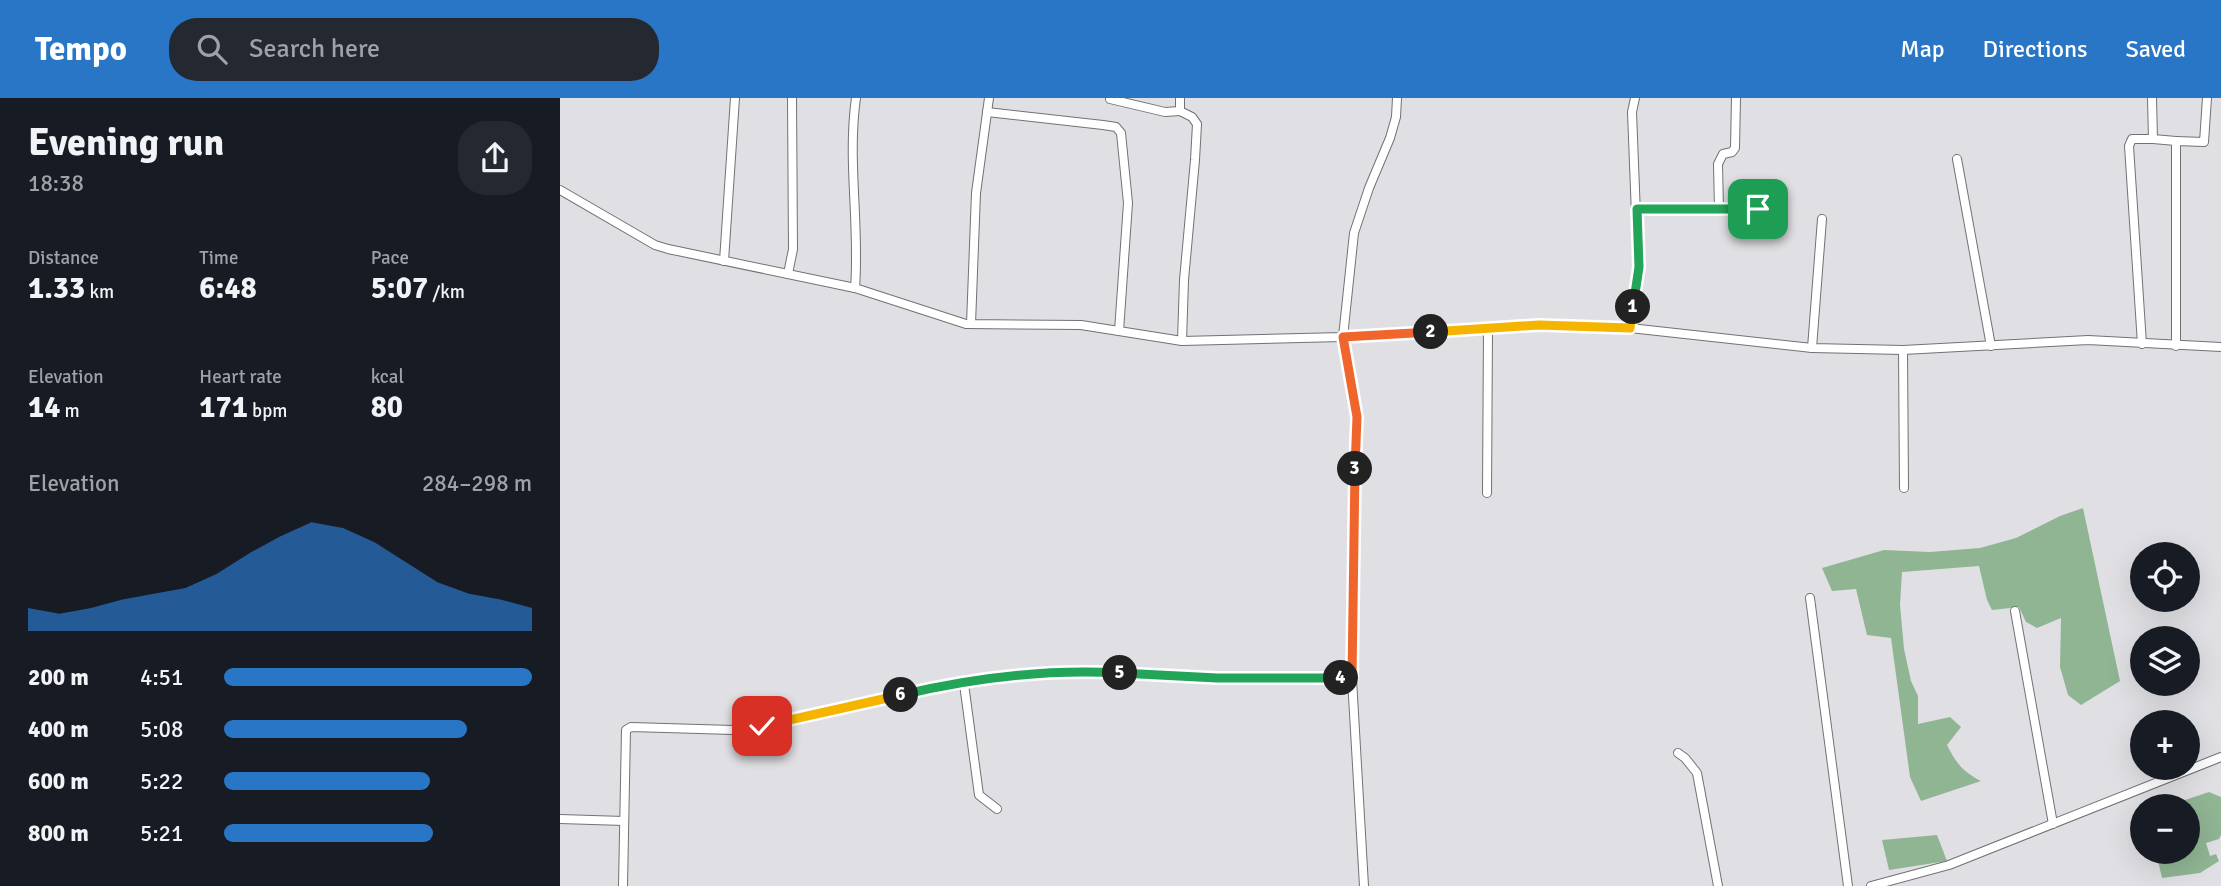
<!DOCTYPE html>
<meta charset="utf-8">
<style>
body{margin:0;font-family:Signika,sans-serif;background:#242831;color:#f1f3f6;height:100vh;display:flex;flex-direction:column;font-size:26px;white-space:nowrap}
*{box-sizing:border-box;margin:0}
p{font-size:23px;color:#9ea1a6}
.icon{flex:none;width:38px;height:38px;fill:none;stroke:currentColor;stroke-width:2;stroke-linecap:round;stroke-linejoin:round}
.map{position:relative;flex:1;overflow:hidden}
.panel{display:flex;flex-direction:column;background:#171b24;width:560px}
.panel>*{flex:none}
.fabs{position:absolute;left:1570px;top:444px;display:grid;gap:14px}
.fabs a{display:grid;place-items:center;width:70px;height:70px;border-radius:50%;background:#171b24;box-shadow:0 7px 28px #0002;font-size:35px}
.pin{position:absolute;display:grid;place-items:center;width:60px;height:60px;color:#fff;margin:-30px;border-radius:14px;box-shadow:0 4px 10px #0006}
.km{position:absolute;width:35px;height:35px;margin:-18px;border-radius:50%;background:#222;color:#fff;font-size:19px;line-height:35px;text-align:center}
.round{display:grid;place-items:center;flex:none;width:74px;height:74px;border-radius:28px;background:#242831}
.headline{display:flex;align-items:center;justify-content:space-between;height:119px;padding:0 28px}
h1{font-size:38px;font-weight:800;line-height:52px}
.stats{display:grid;grid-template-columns:repeat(3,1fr);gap:10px;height:119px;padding:7px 28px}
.stats div{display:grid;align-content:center}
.stats b{font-size:30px;font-weight:800}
.stats small{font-size:19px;font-weight:400}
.stats p{font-size:19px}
.chart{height:196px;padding:14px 28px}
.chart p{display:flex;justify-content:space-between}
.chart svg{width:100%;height:126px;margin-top:7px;fill:#2a76c6;opacity:.7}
ul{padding:0 28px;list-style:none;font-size:23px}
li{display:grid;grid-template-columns:112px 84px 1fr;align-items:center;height:52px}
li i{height:18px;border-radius:9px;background:#2a76c6}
header{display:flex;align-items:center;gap:42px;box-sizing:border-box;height:98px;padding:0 35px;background:#2a76c6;color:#fff}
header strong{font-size:33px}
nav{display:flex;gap:38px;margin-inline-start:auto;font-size:24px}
.search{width:490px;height:63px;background:#242831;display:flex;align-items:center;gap:18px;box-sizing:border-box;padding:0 24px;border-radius:28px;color:#9ea1a6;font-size:26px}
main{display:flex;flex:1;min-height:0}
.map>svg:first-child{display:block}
</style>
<header>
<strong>Tempo</strong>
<div class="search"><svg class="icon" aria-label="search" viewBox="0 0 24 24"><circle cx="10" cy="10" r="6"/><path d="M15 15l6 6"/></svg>Search here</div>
<nav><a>Map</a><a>Directions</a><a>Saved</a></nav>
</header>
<main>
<section class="panel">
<div class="headline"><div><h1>Evening run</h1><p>18:38</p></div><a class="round"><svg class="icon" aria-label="share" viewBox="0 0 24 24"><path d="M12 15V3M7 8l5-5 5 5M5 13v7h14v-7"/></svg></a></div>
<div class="stats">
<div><p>Distance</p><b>1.33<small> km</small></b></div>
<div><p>Time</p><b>6:48</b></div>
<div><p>Pace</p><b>5:07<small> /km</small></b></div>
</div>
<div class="stats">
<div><p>Elevation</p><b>14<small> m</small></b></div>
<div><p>Heart rate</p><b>171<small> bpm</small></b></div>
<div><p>kcal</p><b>80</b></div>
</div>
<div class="chart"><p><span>Elevation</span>284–298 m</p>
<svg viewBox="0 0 160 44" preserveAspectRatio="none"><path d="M0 44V36L10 38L20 36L30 33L40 31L50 29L60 24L70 17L80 11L90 6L100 8L110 13L120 20L130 27L140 31L150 33L160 36V44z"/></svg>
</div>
<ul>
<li><b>200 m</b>4:51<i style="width:100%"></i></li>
<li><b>400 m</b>5:08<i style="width:79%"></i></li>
<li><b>600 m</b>5:22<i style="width:67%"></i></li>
<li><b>800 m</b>5:21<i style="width:68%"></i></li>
</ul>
</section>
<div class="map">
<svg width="1661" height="788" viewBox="0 0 1661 788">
<rect width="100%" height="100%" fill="#e0e0e4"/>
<g fill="#90b593">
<path d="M 1523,410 L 1560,583 L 1521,607 L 1508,597 L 1500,569 L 1501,520 L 1477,530 L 1466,524 L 1459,509 L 1432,512 L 1427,502 L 1419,468 L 1342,474 L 1340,507 L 1344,551 L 1351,583 L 1358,598 L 1358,626 L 1390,619 L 1401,629 L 1387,647 C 1396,665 1403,674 1421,683 L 1361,703 L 1350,679 L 1331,540 L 1307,537 L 1296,491 L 1272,493 L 1262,470 L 1324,452 L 1370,454 L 1420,450 L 1456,440 L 1500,418 Z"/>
<path d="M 1649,694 L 1661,699 L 1661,737 L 1659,741 L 1646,745 L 1650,758 L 1656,756 L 1659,763 L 1640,775 L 1602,780 L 1596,754 L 1628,754 L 1628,709 L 1604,709 Z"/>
<path d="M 1377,737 L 1387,763 L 1329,772 L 1322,742 Z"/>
</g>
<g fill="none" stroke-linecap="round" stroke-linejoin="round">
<g stroke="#727275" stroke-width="10">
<g id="minor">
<path d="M 620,0 L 620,13 L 632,19 L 637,26 L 635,62 L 624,182 L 622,243"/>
<path d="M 1592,0 L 1593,41 L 1616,43"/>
<path d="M 550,1 L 605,14 L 620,13"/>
<path d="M 427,14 L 543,27 L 556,29 L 561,35 L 568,105 L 559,233"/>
<path d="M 1397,61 L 1431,248"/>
<path d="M 0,92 L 95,147 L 108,151 L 295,190 L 406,226 L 521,227 L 622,243 L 783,239 L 979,227 L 1070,230 L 1252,250 L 1343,252 L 1528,242 L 1661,249"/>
<path d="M 1077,111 L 1198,111"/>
<path d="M 1159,111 L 1158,66 L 1163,56 L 1172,54 L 1175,50 L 1176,0"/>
<path d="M 164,163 L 175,0"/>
<path d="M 228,176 L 233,151 L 232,0"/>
<path d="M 295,190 C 300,127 287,63 296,0"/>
<path d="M 411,226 L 416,95 L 429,0"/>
<path d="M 1070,230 L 1078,169 L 1072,14 L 1075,0"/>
<path d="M 1582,246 L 1569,48 L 1572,41 L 1593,41"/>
<path d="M 1616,248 L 1616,43 L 1644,44 L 1647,0"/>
<path d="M 1252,250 L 1262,121"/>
<path d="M 1343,252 L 1344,390"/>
<path d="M 927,395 L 928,230"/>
<path d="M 1250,500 L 1288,788"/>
<path d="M 1455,513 L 1493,726"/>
<path d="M 404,586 L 419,697 L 437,711"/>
<path d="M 1118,655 L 1125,660 L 1137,675 L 1158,788"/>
<path d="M 0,721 L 64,723"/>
<path d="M 63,788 L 66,632 L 71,629 L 173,632 L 214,626 L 357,593 L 471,576 L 532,573 L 657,580 L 792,581"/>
<path d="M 804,788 L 792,581 L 794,525 L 792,460 L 797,319 L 783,239 L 794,135 L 809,90 L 830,40 L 836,19 L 837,0"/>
<path d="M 1311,788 L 1389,767 L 1661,659"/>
</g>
</g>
<use href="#minor" stroke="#fff" stroke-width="8"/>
</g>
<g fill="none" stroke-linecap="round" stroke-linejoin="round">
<g stroke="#fff" stroke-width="14">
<path id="split-1" d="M 1073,209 L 1079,169 L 1077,111 L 1198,111"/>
</g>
<g stroke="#fff" stroke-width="14">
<path id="split-2" d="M 871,234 L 979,227 L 1070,230 L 1073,209"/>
</g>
<g stroke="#fff" stroke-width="14">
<path id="split-3" d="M 795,371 L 797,319 L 783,239 L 871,234"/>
</g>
<g stroke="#fff" stroke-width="14">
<path id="split-4" d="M 781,580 L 792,580 L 795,371"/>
</g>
<g stroke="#fff" stroke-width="14">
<path id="split-5" d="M 560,575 L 657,580 L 781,580"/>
</g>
<g stroke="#fff" stroke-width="14">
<path id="split-6" d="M 341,597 C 412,580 488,571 560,575"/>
</g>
<g stroke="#fff" stroke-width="14">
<path id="split-7" d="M 202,628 L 341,597"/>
</g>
<use href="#split-1" stroke="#22a559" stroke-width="9"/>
<use href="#split-2" stroke="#f5b400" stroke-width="9"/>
<use href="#split-3" stroke="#f0652b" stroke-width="9"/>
<use href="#split-4" stroke="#f0652b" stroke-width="9"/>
<use href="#split-5" stroke="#22a559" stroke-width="9"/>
<use href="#split-6" stroke="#22a559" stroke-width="9"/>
<use href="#split-7" stroke="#f5b400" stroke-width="9"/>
</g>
</svg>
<div class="fabs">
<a><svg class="icon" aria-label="locate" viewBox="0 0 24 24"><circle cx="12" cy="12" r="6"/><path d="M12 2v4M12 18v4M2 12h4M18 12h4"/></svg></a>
<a><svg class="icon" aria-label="layers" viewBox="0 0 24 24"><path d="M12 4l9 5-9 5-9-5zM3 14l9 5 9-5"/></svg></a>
<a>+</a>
<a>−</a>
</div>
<div class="pin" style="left:1198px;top:111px;background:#1e9e55"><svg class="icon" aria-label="arrive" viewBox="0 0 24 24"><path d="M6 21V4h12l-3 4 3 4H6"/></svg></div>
<div class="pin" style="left:202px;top:628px;background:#d93025"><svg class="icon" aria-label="check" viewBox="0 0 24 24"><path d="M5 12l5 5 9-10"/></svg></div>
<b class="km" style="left:1073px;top:209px">1</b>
<b class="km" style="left:871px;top:234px">2</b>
<b class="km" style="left:795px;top:371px">3</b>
<b class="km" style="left:781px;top:580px">4</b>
<b class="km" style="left:560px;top:575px">5</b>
<b class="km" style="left:341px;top:597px">6</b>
</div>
</main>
